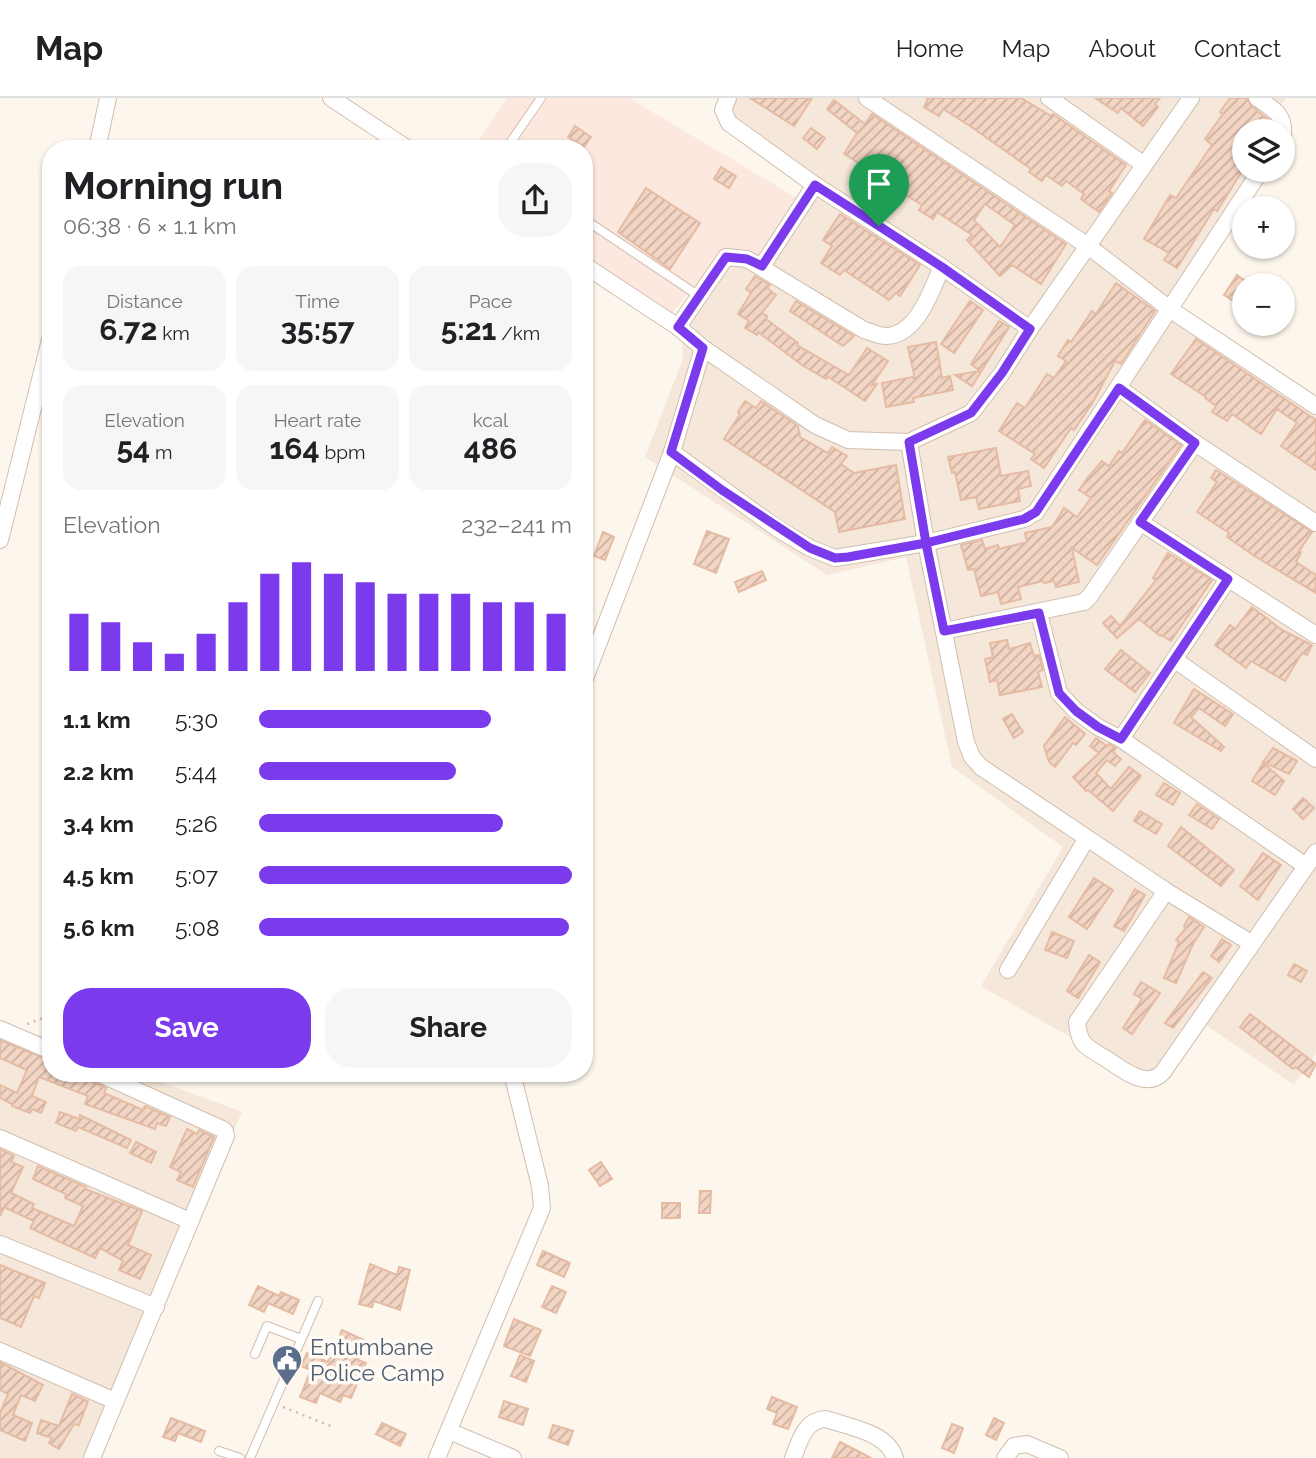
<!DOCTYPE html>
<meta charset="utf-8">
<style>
body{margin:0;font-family:Raleway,sans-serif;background:#f6f6f6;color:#202124;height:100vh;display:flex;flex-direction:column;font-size:26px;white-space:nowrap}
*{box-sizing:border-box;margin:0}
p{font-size:23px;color:#757577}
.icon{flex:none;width:38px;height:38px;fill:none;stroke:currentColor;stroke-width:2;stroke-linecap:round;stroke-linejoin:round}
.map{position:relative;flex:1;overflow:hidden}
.drawer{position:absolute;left:42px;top:42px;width:551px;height:942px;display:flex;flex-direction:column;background:#fff;border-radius:28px;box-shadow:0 2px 5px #0004}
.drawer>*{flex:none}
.controls{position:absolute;left:1232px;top:21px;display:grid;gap:14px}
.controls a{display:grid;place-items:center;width:63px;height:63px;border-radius:50%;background:#fff;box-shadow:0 2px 5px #0004;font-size:35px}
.pin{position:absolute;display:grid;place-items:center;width:60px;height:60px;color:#fff;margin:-72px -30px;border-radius:50% 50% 50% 0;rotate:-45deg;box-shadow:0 0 7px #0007}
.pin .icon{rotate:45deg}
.round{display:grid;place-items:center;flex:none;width:74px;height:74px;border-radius:28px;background:#f6f6f6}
.headline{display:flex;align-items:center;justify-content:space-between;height:119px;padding:0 21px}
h1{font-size:38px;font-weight:700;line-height:52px}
.figures{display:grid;grid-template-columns:repeat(3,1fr);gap:10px;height:119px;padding:7px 21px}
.figures div{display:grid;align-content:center;border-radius:18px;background:#f6f6f6;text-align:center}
.figures b{font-size:30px;font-weight:700}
.figures small{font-size:19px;font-weight:400}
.figures p{font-size:19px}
.chart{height:196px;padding:14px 21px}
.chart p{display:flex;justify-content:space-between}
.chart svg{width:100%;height:126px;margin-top:7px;stroke:#7c3aed;stroke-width:6}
.primary-button{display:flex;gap:14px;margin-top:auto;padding:14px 21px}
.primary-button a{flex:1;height:80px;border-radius:28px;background:#7c3aed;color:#fff;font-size:28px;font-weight:700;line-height:80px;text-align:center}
.primary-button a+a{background:#f6f6f6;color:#202124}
ul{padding:0 21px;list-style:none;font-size:23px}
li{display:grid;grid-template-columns:112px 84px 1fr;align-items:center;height:52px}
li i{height:18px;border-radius:9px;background:#7c3aed}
header{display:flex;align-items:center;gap:42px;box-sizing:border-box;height:98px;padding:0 35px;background:#fff;border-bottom:2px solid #e0e0e0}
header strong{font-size:33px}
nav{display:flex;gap:38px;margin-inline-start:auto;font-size:24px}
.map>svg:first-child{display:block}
</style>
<header>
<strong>Map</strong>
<nav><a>Home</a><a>Map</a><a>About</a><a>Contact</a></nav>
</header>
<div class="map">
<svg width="1316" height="1360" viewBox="0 0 1316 1360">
<defs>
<pattern id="building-hatch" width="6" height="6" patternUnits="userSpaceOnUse" patternTransform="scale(1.75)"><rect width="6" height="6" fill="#f3d5c3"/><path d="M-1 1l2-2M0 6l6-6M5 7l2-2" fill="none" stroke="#cab0a1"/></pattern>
</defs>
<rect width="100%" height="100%" fill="#fdf6ec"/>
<g fill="#f5e8da">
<path d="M 732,0 L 1287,0 L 1281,7 L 1281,33 L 1244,33 L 1244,72 L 1257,72 L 1166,213 L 1316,311 L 1316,955 L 1294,987 L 1197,921 L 1159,974 L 1135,976 L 981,888 L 1063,749 L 952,669 L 906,459 L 827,477 L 645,359 L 683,261 L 681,228 L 727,162 L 818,86 L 733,23 L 727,13 Z"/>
<path d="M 0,923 L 51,942 L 51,975 L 138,975 L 242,1014 L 87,1360 L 0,1360 Z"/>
</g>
<path fill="#fde8e0" d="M 507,0 L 629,0 L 800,102 L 762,164 L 723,156 L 671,216 L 585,160 L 584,51 L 473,51 Z"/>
<g fill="url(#building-hatch)" stroke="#e6bba3" stroke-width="2" fill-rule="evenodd">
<path d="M 750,0 L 812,0 L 794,28 Z"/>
<path d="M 926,0 L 1021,0 L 1051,18 L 1053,16 L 1126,67 L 1109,93 L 1112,95 L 1099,114 L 1081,101 L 1084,96 L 1066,83 L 1062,88 L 1046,77 L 1042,83 L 1029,74 L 1031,71 L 970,28 L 943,11 L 939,18 L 924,9 L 928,1 Z"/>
<path d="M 1095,0 L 1160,0 L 1155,6 L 1158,9 L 1143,28 L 1121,10 L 1118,15 Z"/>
<path d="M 1230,0 L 1247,0 L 1251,8 L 1269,22 L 1273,33 L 1244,33 L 1244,70 L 1217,113 L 1214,111 L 1177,170 L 1164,162 L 1169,155 L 1144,141 L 1170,97 L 1176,100 L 1212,47 L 1205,41 L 1223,16 L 1220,14 Z"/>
<path d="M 834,2 L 865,26 L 872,16 L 1066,146 L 1041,186 L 1012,167 L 1000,178 L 967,142 L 972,137 L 937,114 L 933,121 L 919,112 L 922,107 L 889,87 L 886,93 L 878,88 L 879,83 L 873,79 L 875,75 L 844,56 L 857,35 L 827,11 ZM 985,106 L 1015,127 L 1000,149 L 974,122 Z"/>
<path d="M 575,28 L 591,39 L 584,49 L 568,39 Z"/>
<path d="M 811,30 L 825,40 L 817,51 L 803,40 Z"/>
<path d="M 721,69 L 736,78 L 729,90 L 714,81 Z"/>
<path d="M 646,90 L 700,125 L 670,171 L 618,134 Z"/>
<path d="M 840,116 L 920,167 L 900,198 L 896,195 L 889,202 L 844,172 L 840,177 L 821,165 L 832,148 L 823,142 Z"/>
<path d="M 1237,177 L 1244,182 L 1244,210 L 1224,197 Z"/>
<path d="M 755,178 L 770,187 L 767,190 L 776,197 L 762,215 L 767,218 L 766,221 L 798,245 L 797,247 L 849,277 L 867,250 L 888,263 L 872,287 L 877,286 L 865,303 L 827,278 L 826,281 L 802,267 L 758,234 L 757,237 L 745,230 L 749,223 L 738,216 L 751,195 L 746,191 Z"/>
<path d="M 1116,185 L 1155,213 L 1121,266 L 1115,263 L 1093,304 L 1074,332 L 1071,330 L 1044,370 L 1031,361 L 1035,356 L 999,333 L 1017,305 L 1025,310 L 1047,276 L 1054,280 L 1066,263 L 1058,258 L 1068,242 L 1071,244 L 1092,213 L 1096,216 Z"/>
<path d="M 796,203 L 854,238 L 843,248 L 790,213 Z"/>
<path d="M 970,203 L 983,212 L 954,255 L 941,246 Z"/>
<path d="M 999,223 L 1009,229 L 972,288 L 955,277 L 980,273 L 971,266 Z"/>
<path d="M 1196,241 L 1316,322 L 1316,372 L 1281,348 L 1297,325 L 1277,311 L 1261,336 L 1232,316 L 1227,323 L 1212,314 L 1216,308 L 1205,300 L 1206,299 L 1171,276 Z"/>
<path d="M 936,244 L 942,280 L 950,278 L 953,292 L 913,300 L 914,304 L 886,309 L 882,285 L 912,279 L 915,281 L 908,249 Z"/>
<path d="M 745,303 L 756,310 L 761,303 L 798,328 L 800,339 L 828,355 L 832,349 L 847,358 L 841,366 L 854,375 L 896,367 L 905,421 L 839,434 L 835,414 L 724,341 L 740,316 L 738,314 Z"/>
<path d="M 1145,322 L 1181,347 L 1097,467 L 1072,450 L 1079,484 L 1056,489 L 1054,483 L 1044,485 L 1043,483 L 1018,489 L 1021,501 L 1001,506 L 998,494 L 981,498 L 974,471 L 968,472 L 961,447 L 982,442 L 985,451 L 998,447 L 999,451 L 1027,444 L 1025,435 L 1052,429 L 1064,410 L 1077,419 L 1091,400 L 1079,392 L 1088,379 L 1102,363 L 1109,368 L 1119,353 L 1122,355 Z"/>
<path d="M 996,350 L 1001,378 L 1028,373 L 1031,388 L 1018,391 L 1020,403 L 979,411 L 976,399 L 961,402 L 955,374 L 952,375 L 948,359 Z"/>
<path d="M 1216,372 L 1312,434 L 1299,453 L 1301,454 L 1296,464 L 1316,477 L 1316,495 L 1256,459 L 1227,439 L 1229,435 L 1197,414 L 1217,384 L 1211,380 Z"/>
<path d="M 707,433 L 729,441 L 716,475 L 694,466 Z"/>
<path d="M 603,434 L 614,439 L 605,462 L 594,458 Z"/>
<path d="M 1168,455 L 1212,482 L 1171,543 L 1161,537 L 1160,538 L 1139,521 L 1117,540 L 1103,525 L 1111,518 L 1120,528 L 1156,482 L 1153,480 Z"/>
<path d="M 762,473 L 766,482 L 739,494 L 735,484 Z"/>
<path d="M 1252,509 L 1282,532 L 1312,547 L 1307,557 L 1303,555 L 1300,558 L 1285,583 L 1251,563 L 1246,570 L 1215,547 L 1230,527 L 1235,531 Z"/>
<path d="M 1007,542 L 1009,551 L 1030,545 L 1034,558 L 1039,557 L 1043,572 L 1038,574 L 1042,589 L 1000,597 L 997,582 L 990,584 L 985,561 L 993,559 L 990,545 Z"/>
<path d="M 1121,552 L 1150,575 L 1135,594 L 1105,571 Z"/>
<path d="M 1194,591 L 1233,616 L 1225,628 L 1199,610 L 1191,619 L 1224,649 L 1221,653 L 1174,625 Z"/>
<path d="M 1012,616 L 1023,634 L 1014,640 L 1003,621 Z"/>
<path d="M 1065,619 L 1085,636 L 1076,647 L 1073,645 L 1055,669 L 1049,664 L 1044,648 Z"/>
<path d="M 1096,640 L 1107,648 L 1109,646 L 1116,650 L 1113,654 L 1121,661 L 1115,668 L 1107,662 L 1096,675 L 1111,691 L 1129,669 L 1141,678 L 1113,713 L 1088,692 L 1086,693 L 1073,679 L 1099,655 L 1090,648 Z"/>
<path d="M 1273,650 L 1297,663 L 1289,676 L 1263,664 Z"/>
<path d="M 1263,665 L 1284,683 L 1275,697 L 1252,683 Z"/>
<path d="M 1164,685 L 1180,695 L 1173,707 L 1156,697 Z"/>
<path d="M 1303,700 L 1314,710 L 1303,721 L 1293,711 Z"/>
<path d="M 1197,706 L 1219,721 L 1212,731 L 1189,717 Z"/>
<path d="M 1140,713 L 1162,726 L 1156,736 L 1134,723 Z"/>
<path d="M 1181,729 L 1234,772 L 1221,788 L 1168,748 Z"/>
<path d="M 1263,755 L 1281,767 L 1258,802 L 1240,788 Z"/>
<path d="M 1094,780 L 1113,792 L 1087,831 L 1069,819 Z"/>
<path d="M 1135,791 L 1145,797 L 1124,833 L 1114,828 Z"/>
<path d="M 1189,819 L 1204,829 L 1193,846 L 1176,885 L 1164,880 L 1179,844 L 1176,842 L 1186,830 L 1184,828 Z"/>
<path d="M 1052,834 L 1074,843 L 1067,860 L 1045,852 Z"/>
<path d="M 1222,841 L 1231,847 L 1219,864 L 1211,858 Z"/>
<path d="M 1089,857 L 1100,864 L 1078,900 L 1067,893 Z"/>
<path d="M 1294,866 L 1307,873 L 1301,884 L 1288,877 Z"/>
<path d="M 1203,874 L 1212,880 L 1173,930 L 1165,925 Z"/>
<path d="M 1141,884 L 1160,895 L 1132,936 L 1123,930 L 1142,901 L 1134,896 Z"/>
<path d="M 1250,916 L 1316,966 L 1309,979 L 1295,969 L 1293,971 L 1240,929 Z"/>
<path d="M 0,942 L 51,963 L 51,975 L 67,975 L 84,982 L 86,977 L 93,984 L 106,990 L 104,995 L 143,1012 L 145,1008 L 170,1019 L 166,1028 L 157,1025 L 155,1031 L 85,1006 L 88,998 L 39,979 L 32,998 L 46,1004 L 41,1015 L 32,1011 L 30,1015 L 12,1008 L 12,1006 L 0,1000 L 0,987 L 17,995 L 27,972 L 0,960 Z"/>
<path d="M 60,1014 L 79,1021 L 80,1017 L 131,1042 L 127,1050 L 78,1029 L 76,1033 L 56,1025 Z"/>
<path d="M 187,1031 L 197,1036 L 199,1032 L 214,1039 L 193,1089 L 177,1082 L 181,1074 L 170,1069 Z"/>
<path d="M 136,1044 L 156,1054 L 151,1065 L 130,1055 Z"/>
<path d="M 0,1051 L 14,1058 L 11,1064 L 23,1069 L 11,1095 L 34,1106 L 32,1110 L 74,1128 L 83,1108 L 65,1100 L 66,1096 L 33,1081 L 38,1068 L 86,1089 L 85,1091 L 142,1113 L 128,1147 L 151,1157 L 140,1181 L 119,1172 L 123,1163 L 100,1150 L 95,1160 L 30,1130 L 34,1123 L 6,1110 L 6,1106 L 0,1118 Z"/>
<path d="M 601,1064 L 612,1081 L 600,1088 L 589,1072 Z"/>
<path d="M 700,1093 L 711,1093 L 710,1115 L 699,1115 Z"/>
<rect x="662" y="1105" width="18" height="15"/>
<path d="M 543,1153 L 570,1165 L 564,1179 L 537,1167 Z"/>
<path d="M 370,1166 L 397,1177 L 399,1169 L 410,1172 L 400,1212 L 374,1203 L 372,1209 L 359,1206 Z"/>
<path d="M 0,1167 L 45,1185 L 39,1200 L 34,1198 L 21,1229 L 0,1220 Z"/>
<path d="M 258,1188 L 279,1198 L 281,1194 L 299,1202 L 293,1216 L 268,1205 L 264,1214 L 249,1207 Z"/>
<path d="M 552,1188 L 566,1194 L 556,1215 L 542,1209 Z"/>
<path d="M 514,1221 L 541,1232 L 530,1258 L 504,1248 Z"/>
<path d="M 342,1232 L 366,1243 L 358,1262 L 366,1265 L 351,1300 L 343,1297 L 340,1304 L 320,1295 L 316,1305 L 300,1299 L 311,1272 L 301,1268 L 307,1255 L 328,1264 Z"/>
<path d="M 520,1257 L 534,1263 L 526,1284 L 511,1278 Z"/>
<path d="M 0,1264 L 43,1287 L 35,1303 L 21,1297 L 13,1317 L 32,1325 L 25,1343 L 0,1332 L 0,1315 L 8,1296 L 0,1292 Z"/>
<path d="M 72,1296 L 88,1303 L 79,1327 L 74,1326 L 59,1351 L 49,1345 L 52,1340 L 37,1335 L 41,1322 L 59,1328 Z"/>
<path d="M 772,1299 L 797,1309 L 788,1331 L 773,1326 L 777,1315 L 767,1311 Z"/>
<path d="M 504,1303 L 528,1311 L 523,1327 L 499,1319 Z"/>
<path d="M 171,1320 L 205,1333 L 201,1344 L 178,1335 L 175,1343 L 163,1339 Z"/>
<path d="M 994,1320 L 1004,1325 L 996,1342 L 986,1337 Z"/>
<path d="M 382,1325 L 406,1336 L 400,1348 L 376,1336 Z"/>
<path d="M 952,1326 L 963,1330 L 954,1355 L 942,1350 Z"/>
<path d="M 553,1327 L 573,1333 L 568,1347 L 549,1340 Z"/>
<path d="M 840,1344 L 871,1360 L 832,1360 Z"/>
</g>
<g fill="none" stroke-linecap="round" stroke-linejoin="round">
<g stroke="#d1beb0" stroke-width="10">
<g id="service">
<path d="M 506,51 L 541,0"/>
<path d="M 584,105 L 584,119"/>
<path d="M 584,121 L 699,198"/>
<path d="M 255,1256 L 267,1228 L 301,1241"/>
<path d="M 219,1353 L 240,1360"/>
<path d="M 250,1360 L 318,1203"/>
</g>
</g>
<g stroke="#d1beb0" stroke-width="18">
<g id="minor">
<path d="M 331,0 L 408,51"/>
<path d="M 728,0 L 723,12 L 729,25 L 815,87 L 942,169 L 1030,231"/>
<path d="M 867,0 L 1088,148 L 1171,212 L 1316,308"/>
<path d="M 1049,0 L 1143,66"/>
<path d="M 1257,0 C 1273,11 1285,16 1283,37"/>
<path d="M 97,51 L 108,0"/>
<path d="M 584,167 L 678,229 L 703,250 L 815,327 L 848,342 L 909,344 L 971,315 L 1002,275 L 1030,231 L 1191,0"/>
<path d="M 762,168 L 815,87"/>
<path d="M 678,229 L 726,159 L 747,161 L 864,232 C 871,234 879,238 886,238 C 918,237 931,192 942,169"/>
<path d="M 1119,290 L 1195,345 L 1316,425"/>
<path d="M 909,344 L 926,445 L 966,644 L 972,659 L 981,669 L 1166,793 L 1251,845"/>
<path d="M 672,354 L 778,431 L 810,450 L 835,460 L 926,445 L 1024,421 L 1036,414 L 1261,72"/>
<path d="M 1140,424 L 1316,537"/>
<path d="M 0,442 L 51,238"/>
<path d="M 1039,515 L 1059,595 L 1076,613 L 1098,629 L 1121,641 L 1306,768"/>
<path d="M 944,533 L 1084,504 L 1090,498 L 1195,345"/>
<path d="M 1175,562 L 1316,661"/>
<path d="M 584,583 L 672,354 L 703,250"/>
<path d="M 1121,641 L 1228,481"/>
<path d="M 1166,793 L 1077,924 C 1078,932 1079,940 1084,946 C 1090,952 1100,957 1108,962 C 1123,972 1147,992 1163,974 L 1316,754"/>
<path d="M 1008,872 L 1087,740"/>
<path d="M 0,931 L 51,953"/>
<path d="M 0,1040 L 190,1123"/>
<path d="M 0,1146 L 156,1209"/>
<path d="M 0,1253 L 115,1303"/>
<path d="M 449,1333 L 513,1360"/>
<path d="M 92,1360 L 226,1038 L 225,1033 L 222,1031 L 98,975"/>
<path d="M 437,1360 L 542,1110 L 540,1088 L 512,975"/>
<path d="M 793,1360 C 800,1343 804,1322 826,1321 C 849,1329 887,1334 895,1360"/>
<path d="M 1005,1360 L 1014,1348 L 1027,1346 L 1060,1360"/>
</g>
</g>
<g stroke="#d9b8a5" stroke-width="2.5" stroke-dasharray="2 5" stroke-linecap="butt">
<path d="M 27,926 L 51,917"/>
<path d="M 283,1309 L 333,1329"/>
</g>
<use href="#service" stroke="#fff" stroke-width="8"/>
<use href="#minor" stroke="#fff" stroke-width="16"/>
</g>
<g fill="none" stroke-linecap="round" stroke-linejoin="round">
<g stroke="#fff" stroke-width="14">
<path id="route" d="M 879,128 L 815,87 L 762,168 L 747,161 L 726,159 L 678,229 L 703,250 L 671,354 L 722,392 L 810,450 L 835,460 L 848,459 L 926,445 L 944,533 L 1039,515 L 1059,595 L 1076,613 L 1098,629 L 1121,641 L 1228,481 L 1140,424 L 1195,345 L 1119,290 L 1036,414 L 1024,421 L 926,445 L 909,344 L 971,315 L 1002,275 L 1030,231 L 942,169 L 879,128"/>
</g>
<use href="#route" stroke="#7c3aed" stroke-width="9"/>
</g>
<defs>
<g id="civic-pin" transform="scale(1.575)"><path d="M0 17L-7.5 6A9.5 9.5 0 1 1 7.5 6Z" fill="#5c6f8a" stroke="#fffaf3"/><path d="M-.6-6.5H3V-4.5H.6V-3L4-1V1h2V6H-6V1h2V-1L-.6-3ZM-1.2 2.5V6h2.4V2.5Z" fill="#fff"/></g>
</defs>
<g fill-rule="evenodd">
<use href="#civic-pin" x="287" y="1262"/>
</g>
<g text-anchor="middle" stroke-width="7" stroke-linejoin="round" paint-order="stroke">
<g font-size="23" fill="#4e5e75" stroke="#fffaf3" text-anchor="start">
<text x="310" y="1257">Entumbane<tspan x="310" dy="26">Police Camp</tspan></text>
</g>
</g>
</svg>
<div class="controls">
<a><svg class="icon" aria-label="layers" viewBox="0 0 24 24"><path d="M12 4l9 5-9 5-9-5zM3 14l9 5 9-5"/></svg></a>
<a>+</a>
<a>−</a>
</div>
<div class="pin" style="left:879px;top:128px;background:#1e9e55"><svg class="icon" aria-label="arrive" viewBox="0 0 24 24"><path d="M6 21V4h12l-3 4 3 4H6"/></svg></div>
<section class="drawer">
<div class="headline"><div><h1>Morning run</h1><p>06:38 · 6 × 1.1 km</p></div><a class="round"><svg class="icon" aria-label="share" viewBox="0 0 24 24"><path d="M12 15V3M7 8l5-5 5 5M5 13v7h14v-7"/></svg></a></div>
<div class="figures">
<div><p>Distance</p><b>6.72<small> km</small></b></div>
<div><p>Time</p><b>35:57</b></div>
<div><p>Pace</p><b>5:21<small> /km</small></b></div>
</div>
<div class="figures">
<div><p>Elevation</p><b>54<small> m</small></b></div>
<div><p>Heart rate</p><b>164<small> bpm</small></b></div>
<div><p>kcal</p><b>486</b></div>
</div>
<div class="chart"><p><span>Elevation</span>232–241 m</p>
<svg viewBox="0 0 160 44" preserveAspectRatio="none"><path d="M5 44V24M15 44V27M25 44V34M35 44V38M45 44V31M55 44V20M65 44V10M75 44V6M85 44V10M95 44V13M105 44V17M115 44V17M125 44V17M135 44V20M145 44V20M155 44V24"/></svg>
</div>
<ul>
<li><b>1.1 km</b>5:30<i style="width:74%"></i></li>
<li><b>2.2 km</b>5:44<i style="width:63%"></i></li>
<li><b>3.4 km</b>5:26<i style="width:78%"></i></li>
<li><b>4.5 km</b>5:07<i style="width:100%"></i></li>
<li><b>5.6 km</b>5:08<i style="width:99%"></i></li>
</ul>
<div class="primary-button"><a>Save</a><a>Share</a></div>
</section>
</div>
